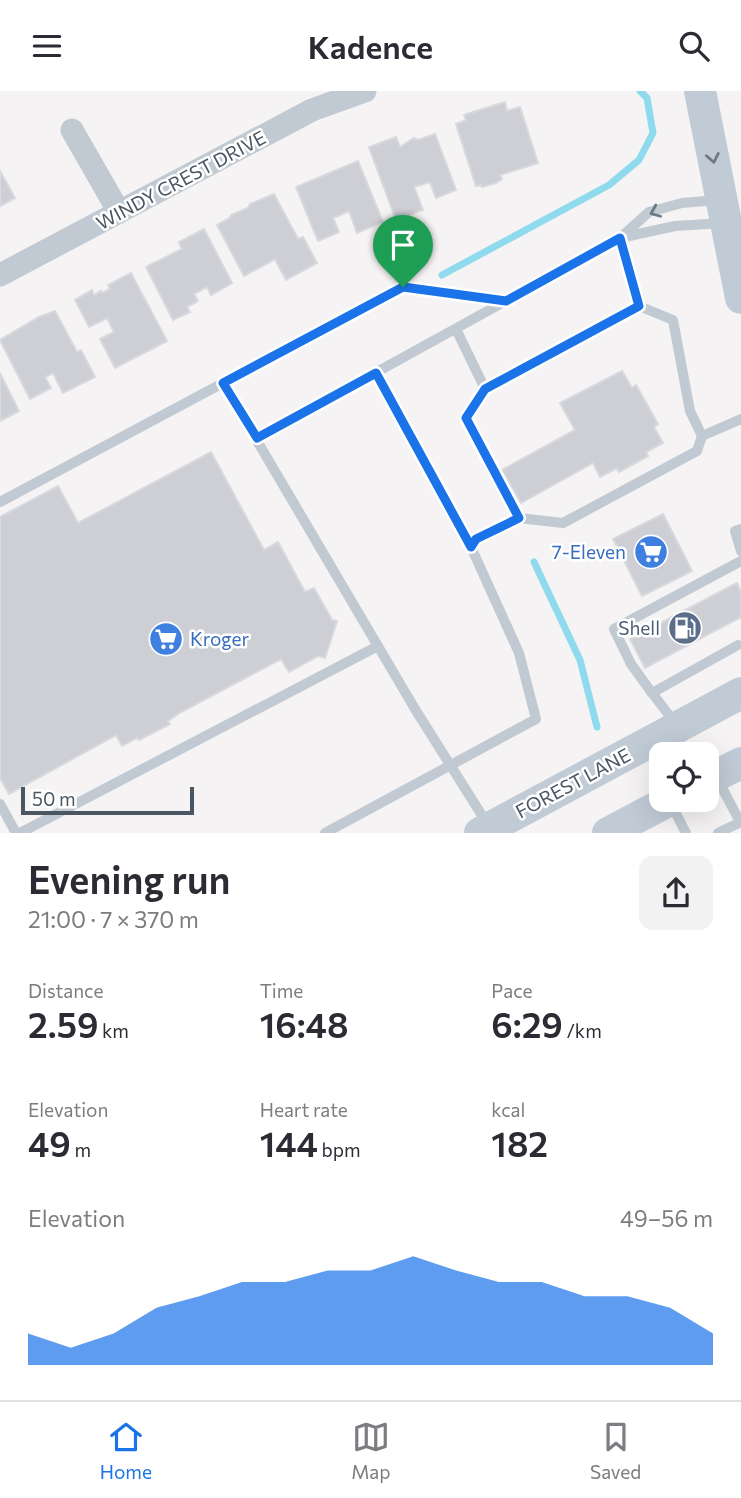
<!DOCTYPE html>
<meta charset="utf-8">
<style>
body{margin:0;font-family:Commissioner,sans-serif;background:#f2f2f3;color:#2b2b33;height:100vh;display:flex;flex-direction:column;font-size:26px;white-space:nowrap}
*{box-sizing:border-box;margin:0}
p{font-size:23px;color:#7c7c81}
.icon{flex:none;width:38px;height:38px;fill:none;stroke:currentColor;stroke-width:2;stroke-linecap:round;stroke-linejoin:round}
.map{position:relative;height:742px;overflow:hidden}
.drawer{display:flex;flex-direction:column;background:#fff;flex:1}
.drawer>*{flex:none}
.fabs{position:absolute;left:649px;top:651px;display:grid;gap:14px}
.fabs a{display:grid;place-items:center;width:70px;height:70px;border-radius:14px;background:#fff;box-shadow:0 7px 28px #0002;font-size:35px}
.scale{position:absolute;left:21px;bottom:18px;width:173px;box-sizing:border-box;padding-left:7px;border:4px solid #4a5661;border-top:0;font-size:19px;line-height:24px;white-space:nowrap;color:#4a5661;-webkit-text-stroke:5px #fff;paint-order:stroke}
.pin{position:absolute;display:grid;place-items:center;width:60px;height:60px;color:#fff;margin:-72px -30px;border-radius:50% 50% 50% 0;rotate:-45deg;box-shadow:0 0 7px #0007}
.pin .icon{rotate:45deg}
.round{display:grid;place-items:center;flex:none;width:74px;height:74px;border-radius:14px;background:#f2f2f3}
.head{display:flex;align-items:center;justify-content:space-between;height:119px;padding:0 28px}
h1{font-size:38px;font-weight:600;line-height:52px}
.stats{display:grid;grid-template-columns:repeat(3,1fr);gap:10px;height:119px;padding:7px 28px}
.stats div{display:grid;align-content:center}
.stats b{font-size:35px;font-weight:600}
.stats small{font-size:19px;font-weight:400}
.stats p{font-size:19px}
.chart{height:196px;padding:14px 28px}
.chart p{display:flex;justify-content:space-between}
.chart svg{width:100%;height:126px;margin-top:7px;fill:#1a73e8;opacity:.7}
header{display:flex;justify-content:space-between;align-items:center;height:91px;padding:0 28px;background:#fff;font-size:32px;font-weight:600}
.dock{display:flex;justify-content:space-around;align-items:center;height:98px;border-top:2px solid #e1e1e2;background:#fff;font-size:19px;color:#7c7c81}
.dock a{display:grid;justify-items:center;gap:4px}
.dock .on{color:#1a73e8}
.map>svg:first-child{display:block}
</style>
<header><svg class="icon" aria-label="menu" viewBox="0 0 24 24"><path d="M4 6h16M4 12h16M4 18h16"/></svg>Kadence<svg class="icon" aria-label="search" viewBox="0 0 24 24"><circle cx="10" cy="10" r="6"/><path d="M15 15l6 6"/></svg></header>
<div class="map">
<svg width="741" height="742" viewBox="0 0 741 742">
<rect width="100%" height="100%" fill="#f5f3f3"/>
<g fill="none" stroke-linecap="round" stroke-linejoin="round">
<g stroke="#90daee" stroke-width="7">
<path d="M 442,184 L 609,94 L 639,69 L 653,42 L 647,7 L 640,0"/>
<path d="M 534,471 L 580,569 L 597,636"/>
</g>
</g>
<g fill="#cdcfd5" stroke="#d7d9de" stroke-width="2">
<path d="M 505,11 L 507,20 L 520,16 L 538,72 L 500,84 L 502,88 L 496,92 L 482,96 L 481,94 L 476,95 L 456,33 L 466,29 L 464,24 Z"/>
<path d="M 435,43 L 456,99 L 436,107 L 430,91 L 414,96 L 423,119 L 396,129 L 369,56 L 396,46 L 400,56 L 414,47 L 418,49 Z"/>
<path d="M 358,70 L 383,131 L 357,142 L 349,120 L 333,127 L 339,141 L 318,150 L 296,96 Z"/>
<path d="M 0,80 L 15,107 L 0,115 Z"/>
<path d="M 274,103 L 298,148 L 303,146 L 317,172 L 286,189 L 275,168 L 244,185 L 217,134 L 230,127 L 231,124 L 248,117 L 250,113 Z"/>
<path d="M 204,138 L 232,192 L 211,204 L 207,196 L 194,203 L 198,210 L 187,216 L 190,221 L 173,229 L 146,176 L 182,158 L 179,151 Z"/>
<path d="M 131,182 L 167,250 L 115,277 L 100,248 L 114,241 L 107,227 L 89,236 L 75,209 L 92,199 L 94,204 L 101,200 L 102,202 L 110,198 L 108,194 Z"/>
<path d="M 55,220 L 77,261 L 81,259 L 95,286 L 63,302 L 53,282 L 45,286 L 51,297 L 30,308 L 0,249 L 39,226 Z"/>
<path d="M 622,280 L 632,297 L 636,294 L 658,333 L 654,336 L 663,352 L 646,361 L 648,365 L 619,381 L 617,377 L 600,386 L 593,372 L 521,412 L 502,379 L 575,339 L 560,312 Z"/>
<path d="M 0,282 L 19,320 L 0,330 Z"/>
<path d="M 211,361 L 264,459 L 278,451 L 305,501 L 314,497 L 332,529 L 337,530 L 325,567 L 318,565 L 289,581 L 281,568 L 181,621 L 168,630 L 170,633 L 139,649 L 137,647 L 122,655 L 116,644 L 9,703 L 0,687 L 0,426 L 58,395 L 78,432 Z"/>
<path d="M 663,423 L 692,480 L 642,505 L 613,448 Z"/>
<path d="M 737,492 L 741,501 L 741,526 L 645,577 L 630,548 Z"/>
</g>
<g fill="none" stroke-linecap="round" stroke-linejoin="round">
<g stroke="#c1cad2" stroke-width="10">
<path d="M 718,109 L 682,112 L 649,121 L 620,147 L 675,135 L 723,132"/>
<path d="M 456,238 L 485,298"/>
<path d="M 376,282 L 471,456"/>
<path d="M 223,292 L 415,618 L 488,734"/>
<path d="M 257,347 L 620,147 L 639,215"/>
<path d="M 0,411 L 403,196 L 507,210"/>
<path d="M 519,427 L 466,327 L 485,298 L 639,215 L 673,229 L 690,320 L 702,345"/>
<path d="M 741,438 L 735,440 L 741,460"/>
<path d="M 652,602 L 631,573 L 614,538 L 741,470"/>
<path d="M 676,633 L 652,602 L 738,554"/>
<path d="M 717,687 L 740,731"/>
<path d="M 0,713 L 16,742"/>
<path d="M 671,713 L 686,742"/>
<path d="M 20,742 L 378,555"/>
<path d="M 325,742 L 536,628 L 519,562 L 471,456 L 476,448 L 519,427 L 563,432 L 697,360 L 702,345 L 741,328"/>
<path d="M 718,742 L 741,731"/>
</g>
<g stroke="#c1cad2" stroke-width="23">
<path d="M 72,39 L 119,121"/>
<path d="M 0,184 L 312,19 L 365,0"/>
</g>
<g stroke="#c1cbd6" stroke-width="32">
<path d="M 700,0 L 741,207"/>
<path d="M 707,689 L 741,672"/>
<path d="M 480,742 L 741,602"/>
<path d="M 608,742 L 670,709"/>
</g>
</g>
<defs><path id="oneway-chevron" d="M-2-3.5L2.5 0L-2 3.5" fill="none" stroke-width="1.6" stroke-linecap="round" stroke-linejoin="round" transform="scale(1.75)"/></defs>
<use stroke="#6e7984" href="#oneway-chevron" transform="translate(713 67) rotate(79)"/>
<use stroke="#6e7983" href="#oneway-chevron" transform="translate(655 121) rotate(157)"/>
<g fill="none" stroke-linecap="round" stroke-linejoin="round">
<g stroke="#fff" stroke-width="14">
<path id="route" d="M 620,147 L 639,215 L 485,298 L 466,327 L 519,427 L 476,448 L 471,456 L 376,282 L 257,347 L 223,292 L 403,196 L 506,210 Z"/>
</g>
<use href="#route" stroke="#1a73e8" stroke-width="9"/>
</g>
<defs>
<g id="supermarket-disc" transform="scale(1.75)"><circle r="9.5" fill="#3f7fe0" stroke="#fff"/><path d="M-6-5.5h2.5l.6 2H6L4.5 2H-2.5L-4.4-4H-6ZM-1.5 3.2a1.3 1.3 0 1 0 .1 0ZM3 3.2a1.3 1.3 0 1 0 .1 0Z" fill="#fff"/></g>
<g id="fuel-disc" transform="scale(1.75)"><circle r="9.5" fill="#5c6f8a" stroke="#fff"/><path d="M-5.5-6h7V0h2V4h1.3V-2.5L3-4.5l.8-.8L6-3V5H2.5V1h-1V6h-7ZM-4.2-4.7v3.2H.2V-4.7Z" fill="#fff"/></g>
</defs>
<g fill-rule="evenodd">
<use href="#supermarket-disc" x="651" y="461"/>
<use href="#fuel-disc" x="685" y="537"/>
<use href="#supermarket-disc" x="166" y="548"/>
</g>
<g text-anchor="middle" stroke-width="5" stroke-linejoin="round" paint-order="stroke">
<g font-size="19" fill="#4a5661" stroke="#fff">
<text transform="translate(181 89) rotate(-28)" y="7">WINDY CREST DRIVE</text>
<text transform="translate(573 692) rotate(-28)" y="7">FOREST LANE</text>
</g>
<g font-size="19" fill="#366cbe" stroke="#fff" text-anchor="end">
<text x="626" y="468">7-Eleven</text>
<text x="190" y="555" text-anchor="start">Kroger</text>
</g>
<g font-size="19" fill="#4e5e75" stroke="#fff" text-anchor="end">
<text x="660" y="544">Shell</text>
</g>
</g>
</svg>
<div class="fabs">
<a><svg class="icon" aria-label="locate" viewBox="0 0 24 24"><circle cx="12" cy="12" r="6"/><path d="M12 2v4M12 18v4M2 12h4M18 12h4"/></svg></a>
</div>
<div class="scale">50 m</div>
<div class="pin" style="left:403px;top:196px;background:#1e9e55"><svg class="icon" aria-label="arrive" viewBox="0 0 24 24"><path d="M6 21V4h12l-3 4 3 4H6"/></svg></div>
</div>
<section class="drawer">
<div class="head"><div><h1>Evening run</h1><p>21:00 · 7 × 370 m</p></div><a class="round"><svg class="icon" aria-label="share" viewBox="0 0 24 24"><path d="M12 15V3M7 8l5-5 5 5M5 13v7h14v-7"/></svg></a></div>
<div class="stats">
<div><p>Distance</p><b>2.59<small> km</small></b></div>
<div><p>Time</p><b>16:48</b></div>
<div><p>Pace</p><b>6:29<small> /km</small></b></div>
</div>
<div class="stats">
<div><p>Elevation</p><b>49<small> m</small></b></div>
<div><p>Heart rate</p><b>144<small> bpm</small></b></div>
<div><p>kcal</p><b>182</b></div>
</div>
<div class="chart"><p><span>Elevation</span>49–56 m</p>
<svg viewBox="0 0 160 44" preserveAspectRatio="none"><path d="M0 44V33L10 38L20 33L30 24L40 20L50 15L60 15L70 11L80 11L90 6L100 11L110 15L120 15L130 20L140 20L150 24L160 33V44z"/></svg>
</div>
</section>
<nav class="dock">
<a class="on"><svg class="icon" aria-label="home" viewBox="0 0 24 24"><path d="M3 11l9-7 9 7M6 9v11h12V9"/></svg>Home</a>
<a><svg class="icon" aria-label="map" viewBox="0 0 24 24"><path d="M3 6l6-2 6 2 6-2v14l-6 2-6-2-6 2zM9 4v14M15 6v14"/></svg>Map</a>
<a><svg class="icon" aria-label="saved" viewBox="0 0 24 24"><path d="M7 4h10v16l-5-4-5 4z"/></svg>Saved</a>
</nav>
